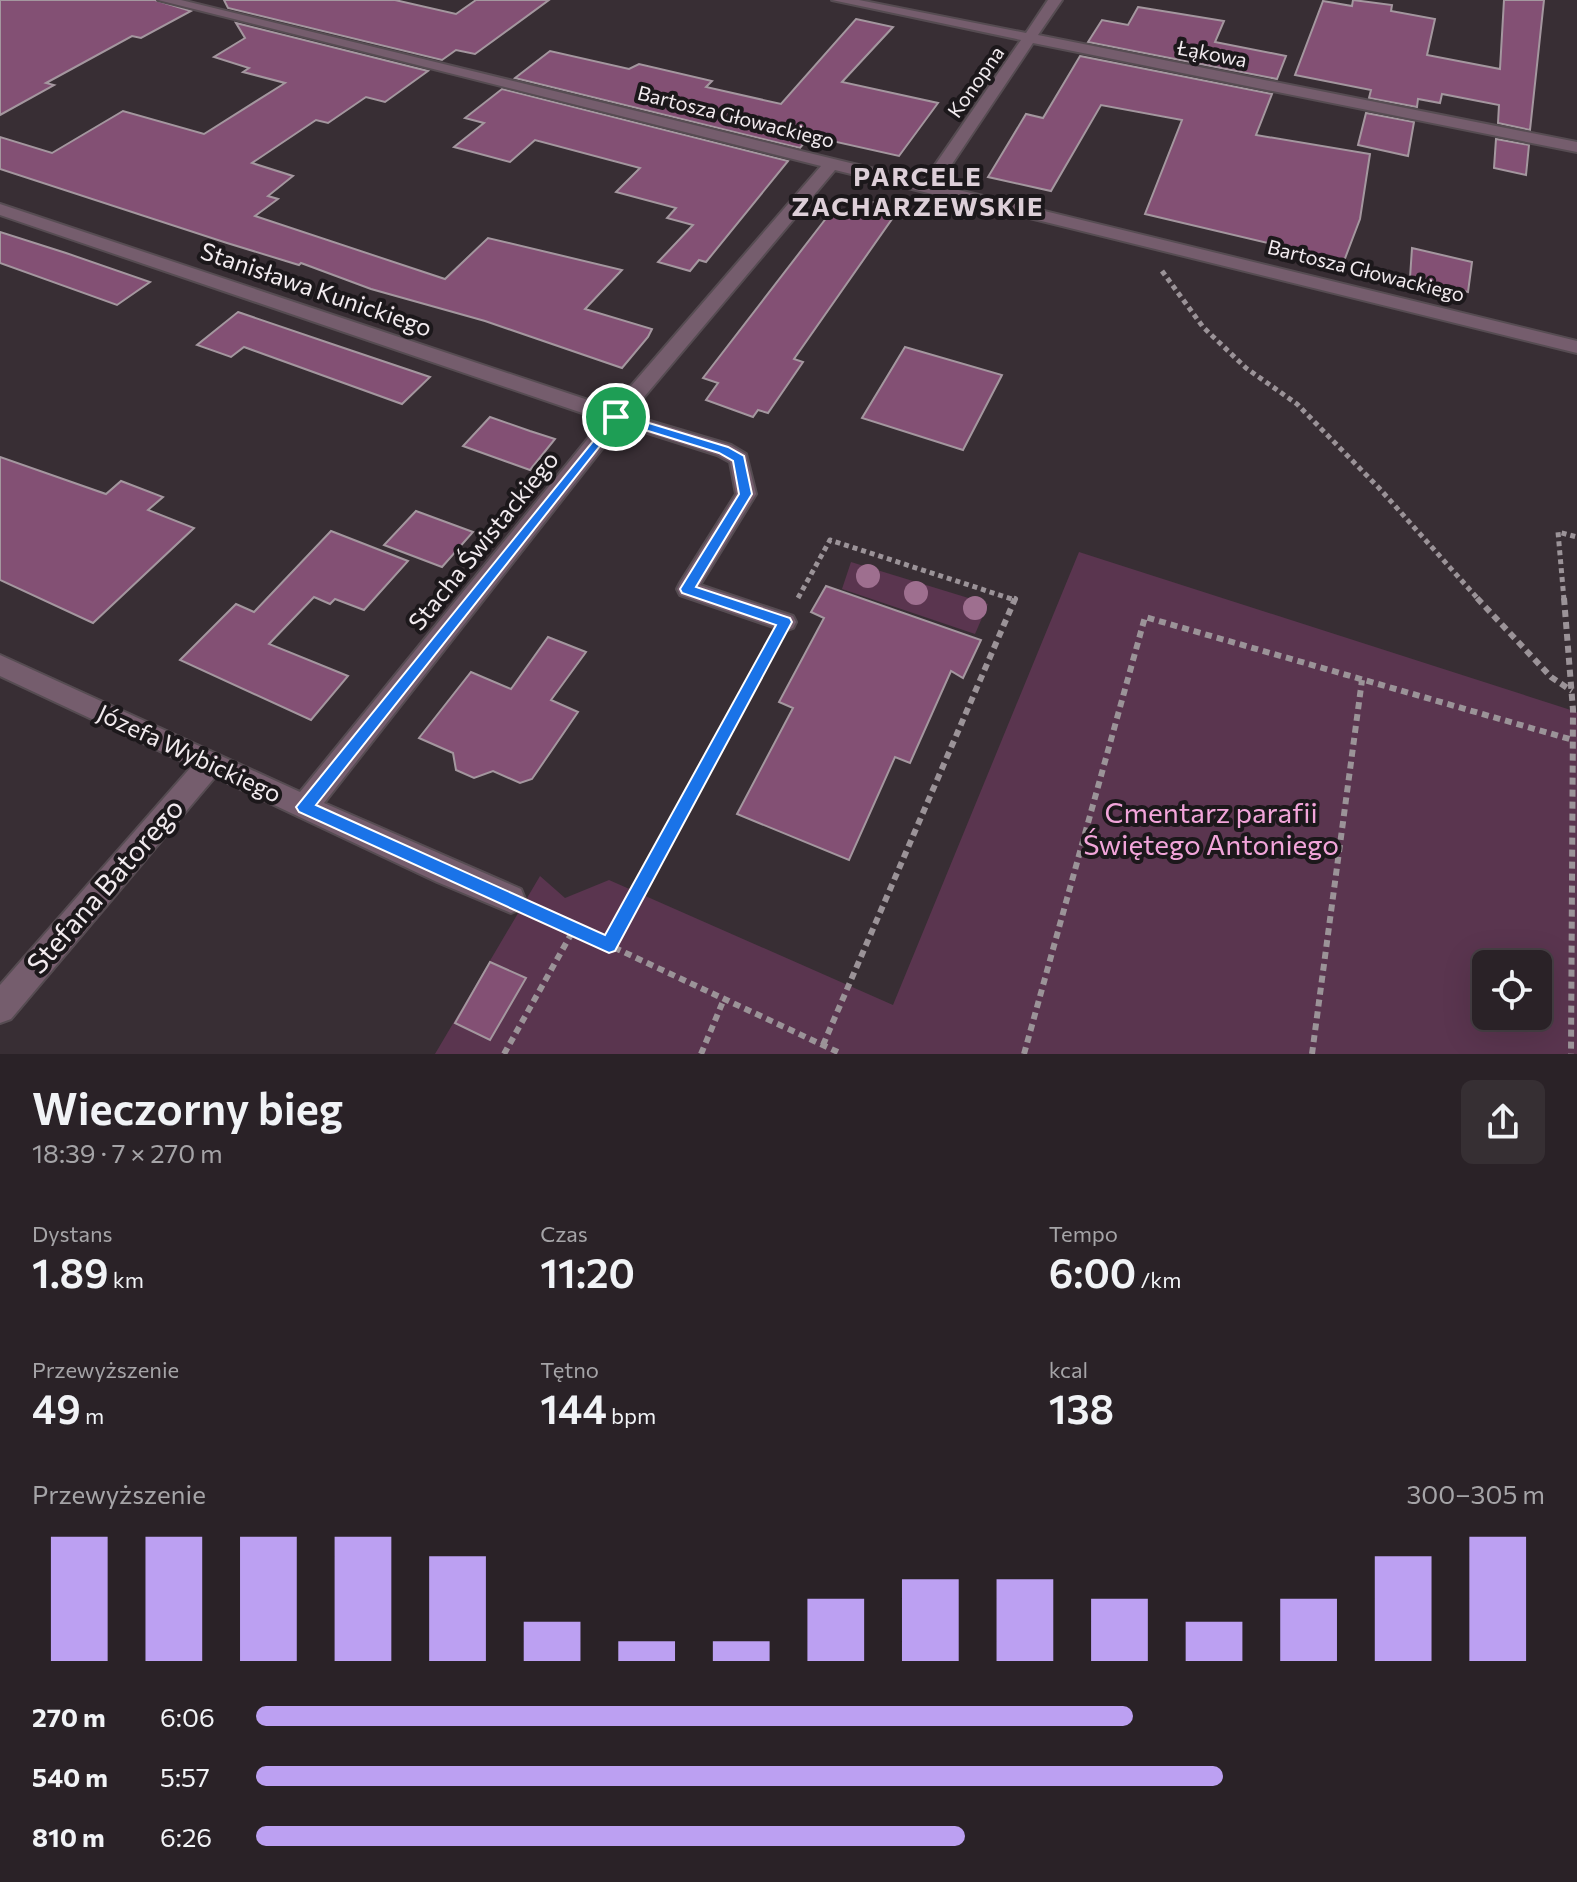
<!DOCTYPE html>
<html lang="pl">
<meta charset="utf-8">
<style>
body{margin:0;font-family:Commissioner,sans-serif;background:#362f33;color:#f1f3f6;height:100vh;display:flex;flex-direction:column;font-size:30px;white-space:nowrap}
*{box-sizing:border-box;margin:0}
p{font-size:26px;color:#a5a4a7}
.icon{flex:none;width:44px;height:44px;fill:none;stroke:currentColor;stroke-width:2;stroke-linecap:round;stroke-linejoin:round}
.map{position:relative;height:1054px;overflow:hidden}
.drawer{display:flex;flex-direction:column;background:#2a2227;flex:1}
.drawer>*{flex:none}
.controls{position:absolute;left:1472px;top:950px;display:grid;gap:16px}
.controls a{display:grid;place-items:center;width:80px;height:80px;border-radius:12px;background:#2a2227;box-shadow:0 8px 32px #0002,0 0 0 2px #463f44;font-size:40px}
.pin{position:absolute;display:grid;place-items:center;width:68px;height:68px;color:#fff;margin:-34px;border:4px solid #fff;border-radius:50%;box-shadow:0 2px 8px #0007}
.round{display:grid;place-items:center;flex:none;width:84px;height:84px;border-radius:12px;background:#362f33}
.headline{display:flex;align-items:center;justify-content:space-between;height:136px;padding:0 32px}
h1{font-size:44px;font-weight:600;line-height:60px}
.metrics{display:grid;grid-template-columns:repeat(3,1fr);gap:12px;height:136px;padding:8px 32px}
.metrics div{display:grid;align-content:center}
.metrics b{font-size:40px;font-weight:600}
.metrics small{font-size:22px;font-weight:400}
.metrics p{font-size:22px}
.chart{height:224px;padding:16px 32px}
.chart p{display:flex;justify-content:space-between}
.chart svg{width:100%;height:144px;margin-top:8px;stroke:#bca0f2;stroke-width:6}
ul{padding:0 32px;list-style:none;font-size:26px}
li{display:grid;grid-template-columns:128px 96px 1fr;align-items:center;height:60px}
li i{height:20px;border-radius:10px;background:#bca0f2}
.map>svg:first-child{display:block}
</style>
<div class="map">
<svg width="1577" height="1054" viewBox="0 0 1577 1054">
<rect width="100%" height="100%" fill="#382e34"/>
<g fill="#5a354f" fill-rule="evenodd">
<path d="M 1079,552 L 1577,712 L 1577,1054 L 435,1054 L 540,876 L 565,898 L 609,880 L 893,1005 ZM 1486,964 L 1538,964 L 1538,1016 L 1486,1016 Z"/>
<path d="M 851,562 L 988,604 L 975,634 L 842,589 Z"/>
</g>
<g fill="#835074" stroke="#a4979f" stroke-width="2">
<path d="M 0,0 L 155,0 L 191,11 L 141,38 L 132,36 L 46,83 L 54,85 L 0,115 Z"/>
<path d="M 224,0 L 395,0 L 456,14 L 476,0 L 549,0 L 475,54 L 456,50 L 442,60 L 228,8 Z"/>
<path d="M 1353,0 L 1392,5 L 1391,11 L 1435,19 L 1427,55 L 1500,69 L 1504,0 L 1544,0 L 1530,130 L 1498,123 L 1499,105 L 1442,94 L 1440,103 L 1418,99 L 1417,107 L 1369,98 L 1371,90 L 1295,75 L 1323,1 L 1352,6 Z"/>
<path d="M 1138,7 L 1224,21 L 1215,42 L 1286,56 L 1277,79 L 1088,42 L 1102,20 L 1128,25 Z"/>
<path d="M 856,19 L 893,27 L 842,82 L 938,103 L 899,156 L 810,136 L 800,148 L 515,78 L 550,51 L 629,69 L 639,64 L 712,81 L 706,87 L 781,104 Z"/>
<path d="M 236,23 L 428,71 L 385,102 L 366,97 L 328,123 L 316,120 L 252,163 L 293,176 L 268,196 L 278,199 L 255,216 L 445,279 L 488,238 L 622,270 L 585,309 L 652,329 L 648,337 L 622,368 L 485,321 L 371,289 L 301,263 L 299,265 L 227,243 L 0,169 L 0,137 L 52,153 L 123,111 L 204,134 L 285,83 L 243,72 L 249,68 L 214,57 L 245,38 Z"/>
<path d="M 1080,56 L 1272,94 L 1256,135 L 1370,154 L 1360,219 L 1344,261 L 1145,214 L 1182,120 L 1101,105 L 1051,191 L 988,177 L 1026,114 L 1043,118 Z"/>
<path d="M 502,89 L 788,161 L 706,262 L 699,260 L 690,271 L 658,262 L 693,225 L 667,218 L 676,208 L 616,192 L 640,168 L 535,140 L 510,162 L 454,147 L 484,123 L 465,118 Z"/>
<path d="M 1366,113 L 1414,122 L 1408,156 L 1358,145 Z"/>
<path d="M 1496,139 L 1529,145 L 1526,175 L 1494,168 Z"/>
<path d="M 857,198 L 899,209 L 794,359 L 803,362 L 768,413 L 758,410 L 753,417 L 706,400 L 718,383 L 703,378 L 834,208 L 847,211 Z"/>
<path d="M 0,232 L 66,253 L 150,282 L 117,305 L 0,263 Z"/>
<path d="M 1412,248 L 1472,262 L 1468,292 L 1410,278 Z"/>
<path d="M 238,312 L 332,344 L 430,377 L 402,404 L 244,347 L 231,357 L 197,345 Z"/>
<path d="M 905,347 L 1002,375 L 963,450 L 862,418 Z"/>
<path d="M 490,417 L 530,431 L 555,439 L 530,470 L 463,446 Z"/>
<path d="M 0,457 L 106,494 L 121,481 L 163,497 L 148,510 L 194,528 L 93,623 L 0,580 Z"/>
<path d="M 416,511 L 473,532 L 442,567 L 384,545 Z"/>
<path d="M 331,531 L 408,561 L 364,610 L 335,599 L 330,604 L 314,597 L 269,644 L 348,676 L 311,720 L 180,660 L 236,604 L 254,612 Z"/>
<path d="M 826,586 L 981,640 L 963,678 L 951,671 L 910,763 L 895,757 L 849,860 L 737,814 L 793,708 L 779,702 L 824,618 L 811,612 Z"/>
<path d="M 548,637 L 586,652 L 551,700 L 578,712 L 532,779 L 520,783 L 493,771 L 474,778 L 456,770 L 453,753 L 419,738 L 471,672 L 511,689 Z"/>
<path d="M 490,962 L 526,978 L 490,1040 L 455,1023 Z"/>
</g>
<g fill="none" stroke-linecap="round" stroke-linejoin="round">
<g stroke="#564c52" stroke-width="4">
<path id="service" d="M 616,411 L 731,445 L 746,454 L 756,494 L 700,585 L 793,616 L 796,622 L 793,628 L 785,631 L 680,595 L 677,589 L 680,583 L 736,494 L 730,462 L 717,455 L 610,421 L 607,417 Z"/>
</g>
<g stroke="#564c52" stroke-width="4">
<path id="minor" d="M 158,0 L 181,0 L 924,181 L 1021,40 L 832,0 L 859,0 L 1026,33 L 1048,0 L 1062,0 L 1038,35 L 1577,142 L 1577,152 L 1033,43 L 938,185 L 1577,341 L 1577,353 L 835,170 L 623,422 L 324,803 L 521,889 L 525,899 L 521,909 L 511,913 L 437,882 L 215,777 L 11,1019 L 0,1023 L 0,985 L 192,766 L 0,676 L 0,655 L 300,792 L 603,420 L 0,215 L 0,204 L 612,408 L 821,166 Z"/>
</g>
<g stroke="#9b9398" stroke-width="5" stroke-dasharray="5 4" stroke-linecap="butt">
<path d="M 1162,271 L 1203,327 L 1246,368 L 1297,404 L 1379,488 L 1479,600"/>
<path d="M 798,598 L 830,540 L 1015,600"/>
<path d="M 1564,600 L 1558,532 L 1577,537"/>
</g>
<g stroke="#9b9398" stroke-width="6" stroke-dasharray="7 5" stroke-linecap="butt">
<path d="M 1477,598 L 1551,677 L 1572,691"/>
<path d="M 1564,598 L 1573,710 L 1571,1054"/>
<path d="M 538,912 L 842,1054"/>
<path d="M 609,945 L 772,646"/>
<path d="M 823,1045 L 1015,599 L 1011,598"/>
<path d="M 504,1054 L 574,929"/>
<path d="M 701,1054 L 724,999"/>
<path d="M 1024,1054 L 1145,617 L 1573,740"/>
<path d="M 1312,1054 L 1362,680"/>
</g>
<use href="#service" fill="#755d6d" fill-rule="evenodd"/>
<use href="#minor" fill="#755d6d" fill-rule="evenodd"/>
</g>
<g fill="#9e6f8f">
<circle cx="868" cy="576" r="12"/>
<circle cx="916" cy="593" r="12"/>
<circle cx="975" cy="608" r="12"/>
</g>
<path fill="#1a73e8" stroke="#fff" stroke-width="2" fill-rule="evenodd" d="M 616,413 L 728,447 L 744,456 L 752,494 L 696,587 L 790,618 L 792,622 L 615,951 L 609,953 L 299,812 L 296,807 ZM 619,422 L 719,453 L 733,461 L 739,494 L 680,589 L 682,593 L 776,625 L 605,935 L 316,805 Z"/>
<g text-anchor="middle" stroke-width="8" stroke-linejoin="round" paint-order="stroke">
<g font-size="20" fill="#f2ebef" stroke="#1c181b">
<text transform="translate(1212 54) rotate(11)" y="7">Łąkowa</text>
<text transform="translate(976 82) rotate(-55)" y="7">Konopna</text>
<text transform="translate(736 117) rotate(14)" y="7">Bartosza Głowackiego</text>
<text transform="translate(1366 271) rotate(14)" y="7">Bartosza Głowackiego</text>
</g>
<g font-size="24" fill="#f2ebef" stroke="#1c181b">
<text transform="translate(316 290) rotate(19)" y="8">Stanisława Kunickiego</text>
<text transform="translate(484 541) rotate(-51)" y="8">Stacha Świstackiego</text>
<text transform="translate(189 754) rotate(25)" y="8">Józefa Wybickiego</text>
</g>
<g font-size="26" font-weight="bold" letter-spacing="2" fill="#ddcfd8" stroke="#1c181b">
<text x="918" y="186">PARCELE<tspan x="918" dy="30">ZACHARZEWSKIE</tspan></text>
</g>
<g font-size="28" fill="#f2a5da" stroke="#1c181b">
<text x="1211" y="823">Cmentarz parafii<tspan x="1211" dy="32">Świętego Antoniego</tspan></text>
</g>
<g font-size="28" fill="#f2ebef" stroke="#1c181b">
<text transform="translate(105 886) rotate(-49)" y="10">Stefana Batorego</text>
</g>
</g>
</svg>
<div class="controls">
<a><svg class="icon" aria-label="locate" viewBox="0 0 24 24"><circle cx="12" cy="12" r="6"/><path d="M12 2v4M12 18v4M2 12h4M18 12h4"/></svg></a>
</div>
<div class="pin" style="left:616px;top:417px;background:#1e9e55"><svg class="icon" aria-label="arrive" viewBox="0 0 24 24"><path d="M6 21V4h12l-3 4 3 4H6"/></svg></div>
</div>
<section class="drawer">
<div class="headline"><div><h1>Wieczorny bieg</h1><p>18:39 · 7 × 270 m</p></div><a class="round"><svg class="icon" aria-label="share" viewBox="0 0 24 24"><path d="M12 15V3M7 8l5-5 5 5M5 13v7h14v-7"/></svg></a></div>
<div class="metrics">
<div><p>Dystans</p><b>1.89<small> km</small></b></div>
<div><p>Czas</p><b>11:20</b></div>
<div><p>Tempo</p><b>6:00<small> /km</small></b></div>
</div>
<div class="metrics">
<div><p>Przewyższenie</p><b>49<small> m</small></b></div>
<div><p>Tętno</p><b>144<small> bpm</small></b></div>
<div><p>kcal</p><b>138</b></div>
</div>
<div class="chart"><p><span>Przewyższenie</span>300–305 m</p>
<svg viewBox="0 0 160 44" preserveAspectRatio="none"><path d="M5 44V6M15 44V6M25 44V6M35 44V6M45 44V12M55 44V32M65 44V38M75 44V38M85 44V25M95 44V19M105 44V19M115 44V25M125 44V32M135 44V25M145 44V12M155 44V6"/></svg>
</div>
<ul>
<li><b>270 m</b>6:06<i style="width:68%"></i></li>
<li><b>540 m</b>5:57<i style="width:75%"></i></li>
<li><b>810 m</b>6:26<i style="width:55%"></i></li>
</ul>
</section>
